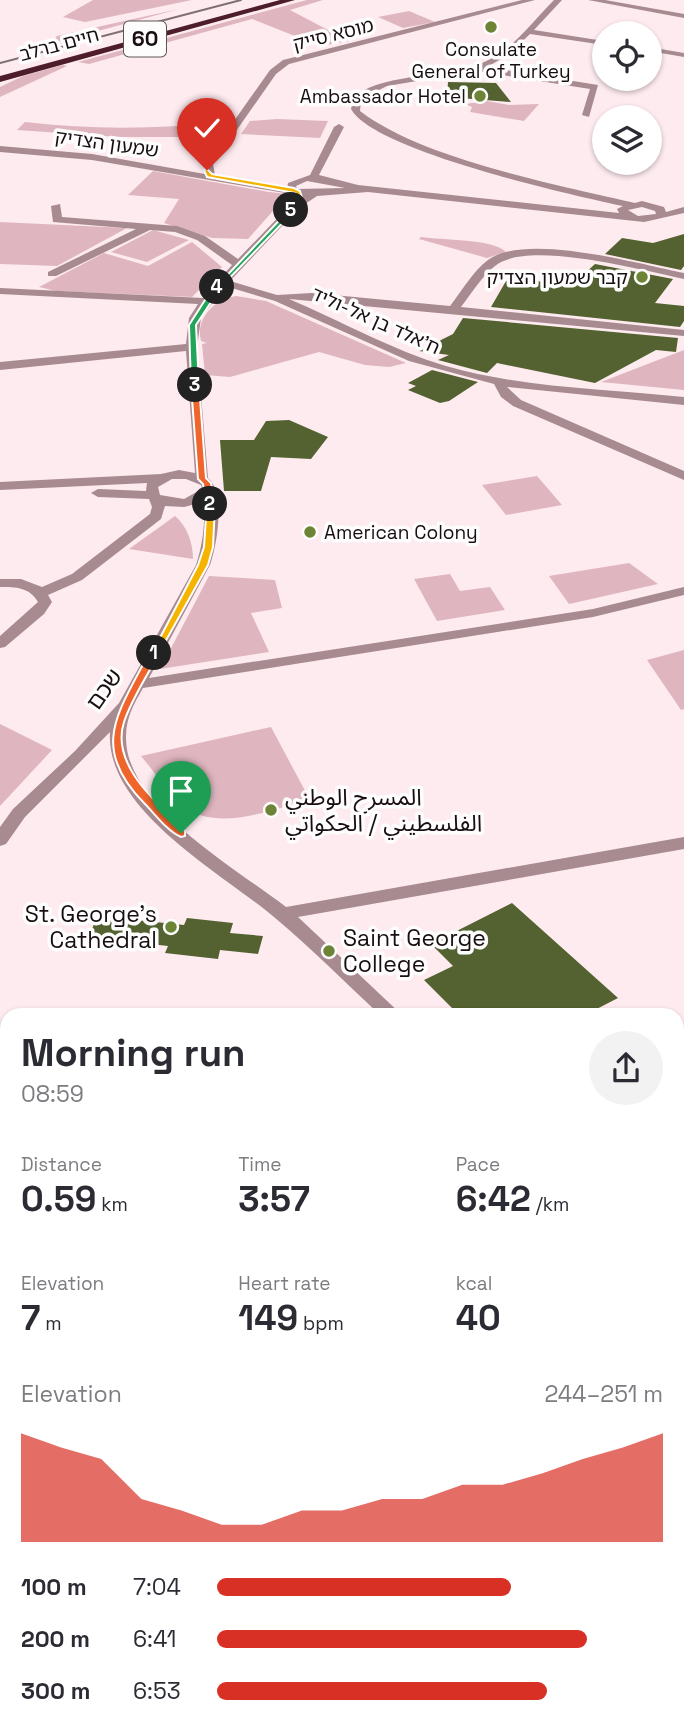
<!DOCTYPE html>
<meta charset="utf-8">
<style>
body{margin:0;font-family:"Space Grotesk","Noto Sans Arabic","Noto Sans Hebrew",sans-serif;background:#f2f2f3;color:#2b2b33;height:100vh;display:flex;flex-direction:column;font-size:26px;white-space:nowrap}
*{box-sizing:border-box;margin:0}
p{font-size:23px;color:#7c7c81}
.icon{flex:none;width:38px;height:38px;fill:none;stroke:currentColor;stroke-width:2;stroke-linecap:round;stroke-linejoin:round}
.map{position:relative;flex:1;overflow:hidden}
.details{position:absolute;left:0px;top:1008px;width:684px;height:726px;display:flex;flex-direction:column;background:#fff;border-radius:21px 21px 0 0;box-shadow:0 2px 5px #0004}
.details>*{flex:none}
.fabs{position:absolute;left:592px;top:21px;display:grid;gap:14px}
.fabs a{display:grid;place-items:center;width:70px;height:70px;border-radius:50%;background:#fff;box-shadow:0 2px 5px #0004;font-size:35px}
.pin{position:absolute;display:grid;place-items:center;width:60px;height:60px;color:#fff;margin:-72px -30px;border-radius:50% 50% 50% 0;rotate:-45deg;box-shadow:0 0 7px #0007}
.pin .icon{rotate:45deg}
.km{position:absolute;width:35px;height:35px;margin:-18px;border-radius:50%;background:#222;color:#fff;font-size:19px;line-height:35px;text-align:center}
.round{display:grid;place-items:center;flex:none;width:74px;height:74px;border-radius:37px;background:#f2f2f3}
.head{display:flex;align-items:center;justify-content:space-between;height:119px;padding:0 21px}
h1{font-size:38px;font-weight:600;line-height:52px}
.metrics{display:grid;grid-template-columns:repeat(3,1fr);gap:10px;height:119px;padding:7px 21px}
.metrics div{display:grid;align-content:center}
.metrics b{font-size:35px;font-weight:600}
.metrics small{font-size:19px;font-weight:400}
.metrics p{font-size:19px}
.chart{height:196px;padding:14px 21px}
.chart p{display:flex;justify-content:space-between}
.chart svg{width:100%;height:126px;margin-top:7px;fill:#d93025;opacity:.7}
ul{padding:0 21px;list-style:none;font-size:23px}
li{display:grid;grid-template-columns:112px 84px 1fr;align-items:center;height:52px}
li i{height:18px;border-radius:9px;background:#d93025}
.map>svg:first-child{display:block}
</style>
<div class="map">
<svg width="684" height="1733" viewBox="0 0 684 1733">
<rect width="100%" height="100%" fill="#feebef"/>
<g fill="#dfb6bf">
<path d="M 93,0 L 192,0 L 85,22 L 63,17 Z"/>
<path d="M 307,0 L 323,0 L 290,10 L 349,41 L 320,46 L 252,19 L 89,64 L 78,62 Z"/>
<path d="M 179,9 L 50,44 L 57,36 L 70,33 Z"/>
<path d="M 409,11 L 435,22 L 403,28 L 378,17 Z"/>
<path d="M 63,65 L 67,66 L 0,97 L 0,87 L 23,76 Z"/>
<path d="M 487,101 L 509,105 L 539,104 L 524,121 L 470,112 L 472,107 L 465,104 Z"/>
<path d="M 277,119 L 328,121 L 320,138 L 241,134 L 250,121 Z"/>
<path d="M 25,122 C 93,130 157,129 226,122 L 214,137 L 119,137 L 17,130 Z"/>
<path d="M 153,171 L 269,192 L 288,194 L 248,239 L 212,238 L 164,223 L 179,199 L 128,195 Z"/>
<path d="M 0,222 L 127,228 L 57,266 L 0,264 Z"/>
<path d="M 153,230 L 189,240 L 147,262 L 111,252 Z"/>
<path d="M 421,237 C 441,240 494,239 506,252 L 487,258 L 419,239 Z"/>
<path d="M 192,242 L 222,267 L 192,297 L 56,291 L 39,287 L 104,253 L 148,266 Z"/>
<path d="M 236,296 L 266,301 L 406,363 L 389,367 L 365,365 L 319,352 L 230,377 L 205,375 L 202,344 L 207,343 L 201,341 C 195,318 215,299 236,296 Z"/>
<path d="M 684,350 L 684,390 L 601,382 Z"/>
<path d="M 537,476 L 562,505 L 506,515 L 482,485 Z"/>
<path d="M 175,516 C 187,526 193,543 193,559 L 129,549 Z"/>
<path d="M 629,563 L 658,584 L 569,604 L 549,576 Z"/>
<path d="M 450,574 L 460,591 L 490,587 L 505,610 L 437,621 L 414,579 Z"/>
<path d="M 209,576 L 275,580 L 282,608 L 251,613 L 269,652 L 160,669 Z"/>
<path d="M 684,650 L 684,709 L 681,710 L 647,660 Z"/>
<path d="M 0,724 L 52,750 L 0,806 Z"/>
<path d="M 271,727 L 310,800 C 272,809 218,833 183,806 C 167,793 154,771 141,756 Z"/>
</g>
<g fill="#536230">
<path d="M 448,82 L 496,83 L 511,102 L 447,97 Z"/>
<path d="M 684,234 L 684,266 L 681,270 L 605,254 L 622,238 L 653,243 Z"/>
<path d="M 595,264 L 673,279 L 655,303 L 684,306 L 684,321 L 680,327 L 491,307 L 506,281 L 518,279 L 572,285 Z"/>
<path d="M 463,318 L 678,338 L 676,352 L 656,350 L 595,383 L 497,363 L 487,373 L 438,360 L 449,355 L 419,351 L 453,334 Z"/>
<path d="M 432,370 L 478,382 L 449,401 L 440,403 L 408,390 L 416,386 L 408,383 Z"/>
<path d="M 289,420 L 328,437 L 311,459 L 271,457 L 261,491 L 224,491 L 220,440 L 254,440 L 266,421 Z"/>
<path d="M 512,903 L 618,998 L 585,1015 L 459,1015 L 424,980 L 453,966 L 431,944 Z"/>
<path d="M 97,916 L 184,925 L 187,918 L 233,923 L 230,933 L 263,936 L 258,954 L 220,950 L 218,959 L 165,953 L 168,946 L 89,937 Z"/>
</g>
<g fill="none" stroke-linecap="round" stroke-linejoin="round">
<g fill="#a78b91" fill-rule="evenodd">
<path d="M 522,0 L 535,0 L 289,64 L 276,74 L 213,164 L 215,175 L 287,188 L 288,183 L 310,175 L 334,127 L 339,124 L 344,127 L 319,175 L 358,185 L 619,213 L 617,209 L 623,206 C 572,195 374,151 351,109 L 354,96 C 393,70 441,81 482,63 C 512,51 532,22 554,0 L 562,0 L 534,30 L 604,41 L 604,45 L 530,34 L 508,55 L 487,67 L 598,85 L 589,117 L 582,115 L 590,89 L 477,71 L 387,86 L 361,99 L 360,111 C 422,159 558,185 635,203 L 642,201 L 664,207 L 666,212 L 684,207 L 684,213 L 644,222 L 368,192 L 317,196 L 299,208 L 230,281 L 277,295 L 312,293 L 450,306 C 461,292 473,271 488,260 C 526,232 639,264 684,273 L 684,279 C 644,271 527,239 495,266 C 482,276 471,294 461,307 L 684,330 L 684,336 L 289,299 C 341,321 392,350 446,366 C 523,388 605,389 684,397 L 684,405 L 507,387 L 521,400 L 684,471 L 684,480 L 513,406 L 501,397 L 494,384 L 409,361 L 275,301 L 225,286 L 201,318 L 197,347 L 208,478 C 226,493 217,545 210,565 L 149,678 L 593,609 L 684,587 L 684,595 L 593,617 L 143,688 C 134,704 126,717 126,737 C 125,806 236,868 286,907 L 684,837 L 684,849 L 298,917 L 402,1015 L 380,1015 C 345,982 311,948 274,917 C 222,873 105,810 110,732 L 25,817 L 6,844 L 0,846 L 0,827 L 13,809 L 75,751 L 119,703 L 196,565 C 203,544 205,524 204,502 L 184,507 L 165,506 L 161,519 L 82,580 L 48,595 L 52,602 L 44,614 L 5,647 L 0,648 L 0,636 L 38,602 C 29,587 16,587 0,587 L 0,579 L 21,579 L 42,587 L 72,574 L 150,514 L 152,507 L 149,499 L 98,497 L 91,493 L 98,489 L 146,491 L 147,483 L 0,490 L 0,482 L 161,474 L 179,470 L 195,473 L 186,351 L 0,370 L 0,362 L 186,344 L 189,318 L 198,304 L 0,294 L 0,288 L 203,298 L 232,265 L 197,240 L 175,232 L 150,230 L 56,276 L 48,276 L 48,272 L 136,229 L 53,222 L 51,206 L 60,204 L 62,217 L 177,226 L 205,236 L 238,259 L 291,204 L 303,196 L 92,160 L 0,152 L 0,146 L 92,154 L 205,174 L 205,162 L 270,70 L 283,60 ZM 307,181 L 345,188 L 297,189 L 296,186 ZM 642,207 L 655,211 L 656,214 L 638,216 L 628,210 ZM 172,479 L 186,479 L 201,485 L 202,489 L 184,499 L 160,495 L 158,487 Z"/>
<path d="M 588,0 L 605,0 L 684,14 L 684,18 Z"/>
<path d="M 649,47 L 684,53 L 684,57 L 649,51 Z"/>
<path d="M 677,1282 L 684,1284 L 684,1308 L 677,1305 Z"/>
<path d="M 684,1588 L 684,1615 L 677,1618 L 677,1591 Z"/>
<path d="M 403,1727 L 441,1727 L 438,1733 L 400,1733 Z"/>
</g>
<path fill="#4e1d2c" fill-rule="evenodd" d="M 280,0 L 295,0 L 0,82 L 0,76 Z"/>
<path stroke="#7d6f72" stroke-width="2" d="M 0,63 L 241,0"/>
</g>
<path fill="#f0652b" stroke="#fff" stroke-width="2" d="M 154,650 L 159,653 C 148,675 132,698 124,722 C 110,765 158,804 185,831 L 185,836 L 181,837 C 167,831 155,814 145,804 C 88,747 119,712 149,653 Z"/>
<path fill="#f5b400" stroke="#fff" stroke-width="2" d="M 207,502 L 215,504 L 213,547 L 208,565 L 159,653 L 151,655 L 198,565 L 204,547 Z"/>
<path fill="#f0652b" stroke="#fff" stroke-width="2" d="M 195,382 L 199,385 L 206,478 L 211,483 L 215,504 L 210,507 L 206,504 L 203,484 L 198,479 L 191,385 Z"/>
<path fill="#22a559" stroke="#fff" stroke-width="2" d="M 214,286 L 221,287 L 196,325 L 199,385 L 195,387 L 191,385 L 189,325 Z"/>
<path fill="#22a559" stroke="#fff" stroke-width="2" d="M 291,208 L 294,211 L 219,289 L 214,289 Z"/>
<path fill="#f5b400" stroke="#fff" stroke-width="2" d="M 207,169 L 212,174 L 294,188 L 300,191 L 302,198 L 294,211 L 289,211 L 295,193 L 207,177 L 204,170 Z"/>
<g fill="#6d8436" stroke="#fdfdfd" stroke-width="2.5">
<circle cx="491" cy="27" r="7"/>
<circle cx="480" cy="96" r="7"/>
<circle cx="642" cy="277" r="7"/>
<circle cx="310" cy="532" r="7"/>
<circle cx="271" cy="810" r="7"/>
<circle cx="171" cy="927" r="7"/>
<circle cx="329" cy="951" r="7"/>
</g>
<g text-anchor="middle" stroke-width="7" stroke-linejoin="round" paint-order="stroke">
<g font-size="19" fill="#180e10" stroke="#fdfdfd">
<text transform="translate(333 34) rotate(-14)" y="7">מוסא סייק</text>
<text transform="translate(59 44) rotate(-15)" y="7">חיים ברלב</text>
<text transform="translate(107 143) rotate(8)" y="7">שמעון הצדיק</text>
<text transform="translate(376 320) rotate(24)" y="7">ח'אלד בן אל-וליד</text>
</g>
<g font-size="19" fill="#180e10" stroke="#fdfdfd" text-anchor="end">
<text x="491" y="56" text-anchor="middle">Consulate<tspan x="491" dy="22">General of Turkey</tspan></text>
<text x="466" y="103">Ambassador Hotel</text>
<text x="628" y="284">קבר שמעון הצדיק</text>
<text x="324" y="539" text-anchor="start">American Colony</text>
</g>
<rect fill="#fdfdfd" stroke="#5d5657" stroke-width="2" x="124" y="21.5" width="42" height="35" rx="5"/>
<g font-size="21" font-weight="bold" fill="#180e10">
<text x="145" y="46">60</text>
</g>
<g font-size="23" fill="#180e10" stroke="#fdfdfd">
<text transform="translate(104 689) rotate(-55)" y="8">שכם</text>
</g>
<g font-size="23" fill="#180e10" stroke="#fdfdfd" text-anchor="start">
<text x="285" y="805">المسرح الوطني<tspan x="285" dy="26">الفلسطيني / الحكواتي</tspan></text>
<text x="157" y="922" text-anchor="end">St. George's<tspan x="157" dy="26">Cathedral</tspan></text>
<text x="343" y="946">Saint George<tspan x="343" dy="26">College</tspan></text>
</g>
</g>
</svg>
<div class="fabs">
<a><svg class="icon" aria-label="locate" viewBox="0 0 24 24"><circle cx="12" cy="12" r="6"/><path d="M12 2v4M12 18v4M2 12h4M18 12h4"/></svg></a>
<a><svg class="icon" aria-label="layers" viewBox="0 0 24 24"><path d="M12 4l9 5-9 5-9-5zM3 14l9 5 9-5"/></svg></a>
</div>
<div class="pin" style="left:181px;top:833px;background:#1e9e55"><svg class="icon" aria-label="arrive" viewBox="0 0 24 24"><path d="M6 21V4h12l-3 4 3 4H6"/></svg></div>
<div class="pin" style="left:207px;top:170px;background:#d93025"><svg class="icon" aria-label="check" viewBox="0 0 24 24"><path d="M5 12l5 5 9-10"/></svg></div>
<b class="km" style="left:154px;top:653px">1</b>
<b class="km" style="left:210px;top:504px">2</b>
<b class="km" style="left:195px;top:385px">3</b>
<b class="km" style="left:217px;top:287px">4</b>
<b class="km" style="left:291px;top:210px">5</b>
<section class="details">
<div class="head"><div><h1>Morning run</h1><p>08:59</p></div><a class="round"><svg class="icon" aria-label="share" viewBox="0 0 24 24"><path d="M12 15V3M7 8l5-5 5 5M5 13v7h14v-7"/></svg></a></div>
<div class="metrics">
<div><p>Distance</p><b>0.59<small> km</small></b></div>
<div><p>Time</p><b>3:57</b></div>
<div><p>Pace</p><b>6:42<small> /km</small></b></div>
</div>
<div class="metrics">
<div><p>Elevation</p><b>7<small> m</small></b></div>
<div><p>Heart rate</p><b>149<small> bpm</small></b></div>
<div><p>kcal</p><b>40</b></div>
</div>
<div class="chart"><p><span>Elevation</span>244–251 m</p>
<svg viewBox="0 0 160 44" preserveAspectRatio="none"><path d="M0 44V6L10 11L20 15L30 29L40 33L50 38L60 38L70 33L80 33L90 29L100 29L110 24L120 24L130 20L140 15L150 11L160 6V44z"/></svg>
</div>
<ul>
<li><b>100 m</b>7:04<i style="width:66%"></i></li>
<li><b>200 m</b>6:41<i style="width:83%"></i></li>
<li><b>300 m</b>6:53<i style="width:74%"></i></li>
</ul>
</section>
</div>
